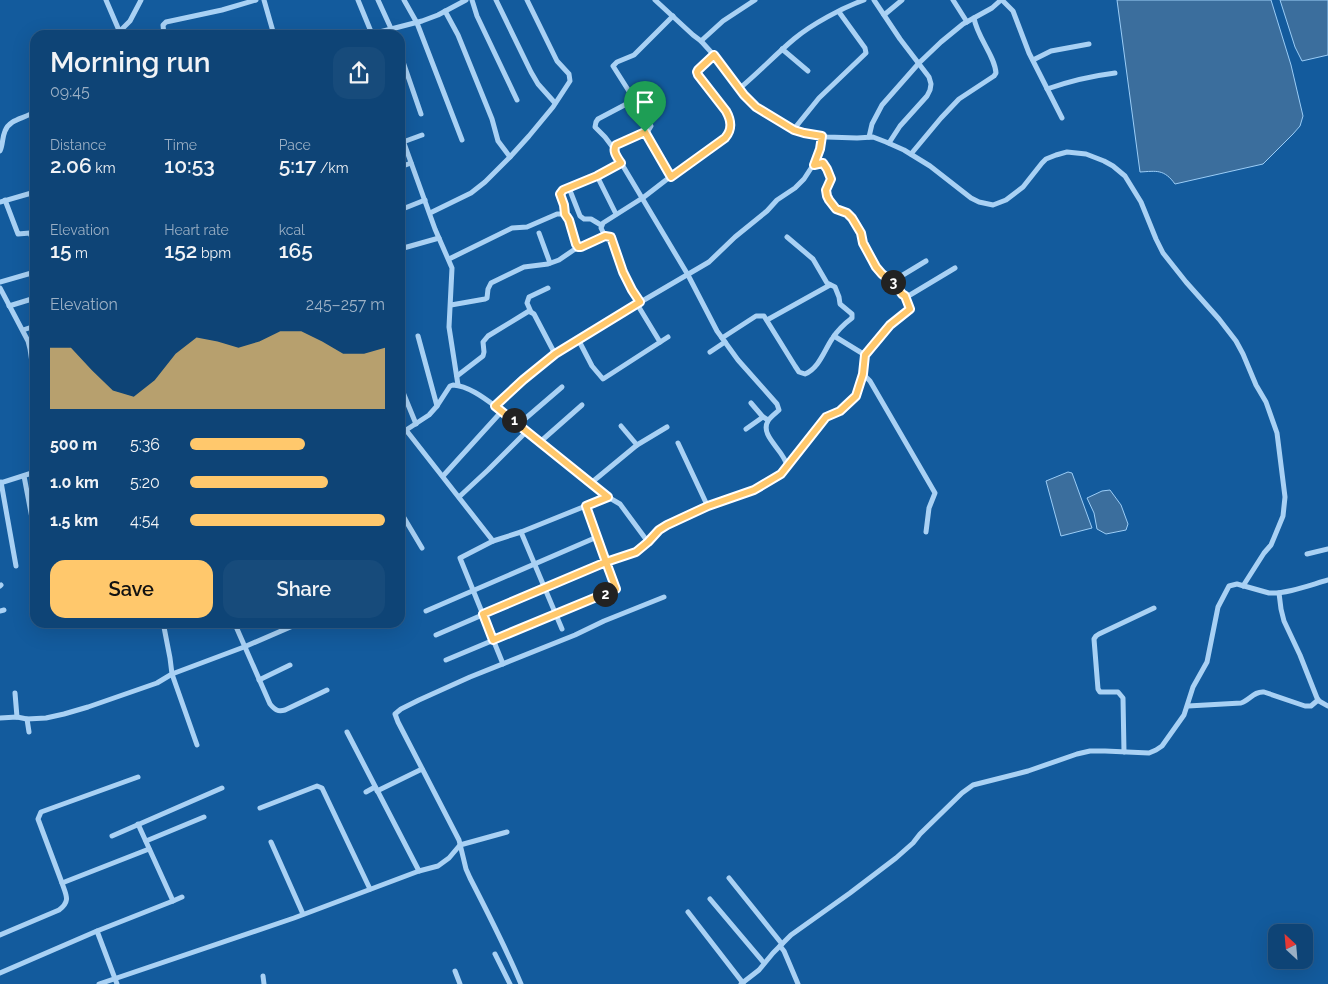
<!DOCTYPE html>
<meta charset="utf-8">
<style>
body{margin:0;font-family:Raleway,sans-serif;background:#174b7b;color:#f1f3f6;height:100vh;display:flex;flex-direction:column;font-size:19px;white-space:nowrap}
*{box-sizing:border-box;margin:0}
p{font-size:16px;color:#9bb0c5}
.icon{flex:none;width:28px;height:28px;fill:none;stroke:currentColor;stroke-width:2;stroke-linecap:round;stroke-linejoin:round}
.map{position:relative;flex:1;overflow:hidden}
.sheet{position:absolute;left:30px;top:30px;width:375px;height:598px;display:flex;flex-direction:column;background:#0e4476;border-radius:15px;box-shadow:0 5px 20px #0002,0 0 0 1px #2e5c88}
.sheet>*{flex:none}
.needle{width:32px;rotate:334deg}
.fabs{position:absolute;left:1268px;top:924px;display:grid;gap:10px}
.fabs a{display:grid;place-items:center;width:45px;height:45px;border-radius:10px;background:#0e4476;box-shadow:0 5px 20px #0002,0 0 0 1px #2e5c88;font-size:25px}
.pin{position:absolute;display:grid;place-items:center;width:42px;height:42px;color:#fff;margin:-51px -21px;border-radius:50% 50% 50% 0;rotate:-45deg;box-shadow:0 0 5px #0007}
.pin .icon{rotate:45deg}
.km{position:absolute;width:25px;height:25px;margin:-12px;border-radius:50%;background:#222;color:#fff;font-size:14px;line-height:25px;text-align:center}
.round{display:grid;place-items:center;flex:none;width:52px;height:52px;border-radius:15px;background:#174b7b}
.headline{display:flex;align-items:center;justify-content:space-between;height:85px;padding:0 20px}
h1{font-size:28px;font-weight:600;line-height:38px}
.stats{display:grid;grid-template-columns:repeat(3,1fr);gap:8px;height:85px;padding:5px 20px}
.stats div{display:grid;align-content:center}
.stats b{font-size:21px;font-weight:600}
.stats small{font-size:14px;font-weight:400}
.stats p{font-size:14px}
.chart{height:140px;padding:10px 20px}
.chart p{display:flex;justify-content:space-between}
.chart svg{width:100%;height:90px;margin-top:5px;fill:#ffc86c;opacity:.7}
.cta{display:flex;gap:10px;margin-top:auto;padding:10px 20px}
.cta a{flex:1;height:58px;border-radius:15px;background:#ffc86c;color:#111;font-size:20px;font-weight:600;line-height:58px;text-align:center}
.cta a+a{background:#174b7b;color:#f1f3f6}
ul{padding:0 20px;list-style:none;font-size:16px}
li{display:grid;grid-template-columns:80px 60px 1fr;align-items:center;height:38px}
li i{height:12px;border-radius:6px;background:#ffc86c}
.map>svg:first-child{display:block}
</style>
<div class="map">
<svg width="1328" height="984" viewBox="0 0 1328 984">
<rect width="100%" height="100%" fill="#135b9d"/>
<g fill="#3b6e9d" stroke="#9bcdf7">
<path d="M 1117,0 L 1271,0 L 1291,65 L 1303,116 L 1300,126 L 1293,134 L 1263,164 L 1175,184 C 1164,169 1157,171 1140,172 Z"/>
<path d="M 1280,0 L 1328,0 L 1328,55 L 1302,61 L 1295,47 Z"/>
<path d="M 1068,472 L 1072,473 L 1092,528 L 1061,536 L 1046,481 Z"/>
<path d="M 1110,490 L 1121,505 L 1128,524 L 1126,530 L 1106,534 L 1097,529 L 1094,513 L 1087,498 L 1102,491 Z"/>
</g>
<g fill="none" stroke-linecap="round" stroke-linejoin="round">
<g stroke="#a9d1f4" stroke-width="5">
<path d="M 106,0 L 121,35"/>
<path d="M 264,0 L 274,35"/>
<path d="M 358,0 L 372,34"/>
<path d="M 378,0 L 394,35"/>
<path d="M 404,0 L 417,23 L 462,140"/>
<path d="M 472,0 L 477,16 L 517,100"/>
<path d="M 496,0 L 531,72 L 538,84 L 555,103"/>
<path d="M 655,0 L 693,35 L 701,41 L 711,52 L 747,99 L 756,107 L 763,112 L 794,129 L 811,135 L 827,137 L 857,138 L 873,137 L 886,142 L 904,150 L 930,166 L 971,198 L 979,202 L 993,205 L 1006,200 L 1023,187 L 1042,163 L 1046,159 L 1056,155 L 1067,152 L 1086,154 L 1104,161 L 1113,166 L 1125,176 L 1141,202 L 1156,239 L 1163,253 L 1186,282 L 1219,319 L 1236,341 L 1243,354 L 1256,385 L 1266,402 L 1277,433 L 1285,497 L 1283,516 L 1271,545 L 1264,553 L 1243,586"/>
<path d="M 874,0 L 900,39 L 929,77 L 931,84 L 930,90 L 927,96 L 900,126 L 889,143"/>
<path d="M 953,0 L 967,22"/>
<path d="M 1002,0 L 1013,11 L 1029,53 L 1062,118"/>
<path d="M 445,11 L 458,35 L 492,119 L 498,141 L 510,157"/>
<path d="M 884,15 L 902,0"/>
<path d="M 119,32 L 130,21 L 141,0"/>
<path d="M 164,35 L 163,25 L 166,22 L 222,10 L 256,0"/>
<path d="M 368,35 L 422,21 L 438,15 L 466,0"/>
<path d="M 701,41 L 723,21 L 755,0"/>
<path d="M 782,49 L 808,71"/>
<path d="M 400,53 L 421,114"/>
<path d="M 1033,60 L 1051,51 L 1089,44"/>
<path d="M 740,88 C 758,73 775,55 794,39 C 812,24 842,8 864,0"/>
<path d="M 1047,89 C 1070,81 1091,76 1115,73"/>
<path d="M 794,129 L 819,98 L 866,53 L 865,48 L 839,12"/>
<path d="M 400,132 L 435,229 L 452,268 L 449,327 L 458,385"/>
<path d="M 645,132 L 671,177"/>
<path d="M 869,137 L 872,124 L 882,105 L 919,63 L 941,42 L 963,24 L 992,8 L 1001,0"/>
<path d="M 403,142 L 422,135"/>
<path d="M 614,149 L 605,137 L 595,127 L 596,122 L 598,119 L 634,100"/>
<path d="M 0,151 C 3,145 2,138 5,131 C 10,118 26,119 35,111"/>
<path d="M 911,154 L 941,118 L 959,99 L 994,76 L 996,73 C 995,56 977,37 974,18"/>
<path d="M 814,165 L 820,163 L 825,164 L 831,179 C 830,183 827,187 826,191 C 825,197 833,208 839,210 C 843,212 846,212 850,215 L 861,233 L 863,243 L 876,267 L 882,274 L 893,281 L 902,294 L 905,296 L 910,295 L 955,268"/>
<path d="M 400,167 L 411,163"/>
<path d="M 597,176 L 616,214"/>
<path d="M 569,188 L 580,216 L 584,219 L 591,219 L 601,225"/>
<path d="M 5,200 L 18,234 L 30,233 L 35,245"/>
<path d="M 0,202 L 35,192"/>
<path d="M 400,210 L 425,200"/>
<path d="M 430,213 L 471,193 L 485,182 L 510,157 L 529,136 L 553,107 L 570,81 L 569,74 L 557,61 L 527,0"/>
<path d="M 565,214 L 564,205 L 560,195 L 561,192 L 597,176 L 621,163"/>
<path d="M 539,233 L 550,263"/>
<path d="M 605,236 L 601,228 L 603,223 L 644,197 L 666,180 L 725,138 L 730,129 L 731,124 L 726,111 L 698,75 L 697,72 L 698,70 L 714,55"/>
<path d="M 400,249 L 439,238"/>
<path d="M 449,259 L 512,228 L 527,227 L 557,214 L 565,214 C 573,223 570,237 578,247 C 590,246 599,234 611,237 L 623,272 L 632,289 L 640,302"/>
<path d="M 893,281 L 926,261"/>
<path d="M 0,282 L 35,272"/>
<path d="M 0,288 L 28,341 L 30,349 L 35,383"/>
<path d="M 637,304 L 660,342"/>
<path d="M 451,305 L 485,299 L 487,298 L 488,289 L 491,283 L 524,267 L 548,264 L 559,260 L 578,247"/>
<path d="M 9,306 L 35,298"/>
<path d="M 531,312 L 527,303 L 529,297 L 548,288"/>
<path d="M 767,320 L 830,285"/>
<path d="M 23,330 L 35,326"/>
<path d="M 418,336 L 437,406"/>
<path d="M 834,336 L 865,355"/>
<path d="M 722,338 L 756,316 L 764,316 L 795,366 L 799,372 L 805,374 C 819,368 824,351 832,339 C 837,331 844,324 852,318 L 852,314 L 840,304 L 839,297 L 835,287 L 827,283 L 813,259 L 787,237"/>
<path d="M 578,339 L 592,366 L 603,379 L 668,337"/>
<path d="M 710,352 L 725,342"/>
<path d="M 863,374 L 870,381 L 935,493 L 929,508 L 926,532"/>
<path d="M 457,376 L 483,356 L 484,352 L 483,342 L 488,336 L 529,311 L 534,314 L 555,354"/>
<path d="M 400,385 L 416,424"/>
<path d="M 751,403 L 763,417"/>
<path d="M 495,406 L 523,380 L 555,354 L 615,317 L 709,262 L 735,237 L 767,211 L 777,200 L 795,188 L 804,179 L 817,159 L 821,136"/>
<path d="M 519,424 L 562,387"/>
<path d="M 621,426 L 637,445"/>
<path d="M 746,429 L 763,417 L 768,420"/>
<path d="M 406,430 L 493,541"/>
<path d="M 400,434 L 429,415 L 437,406 L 450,386 L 453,385 C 468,386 483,397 495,406 L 608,497 L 620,504 L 648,542"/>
<path d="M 540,442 L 582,405"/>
<path d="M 678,443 L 708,507"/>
<path d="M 787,466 L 826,417 L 840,411 L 856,396 L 863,374 L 865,355 L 890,325 L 910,309 L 905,296"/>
<path d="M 24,476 L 35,534"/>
<path d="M 443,476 L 502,411"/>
<path d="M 1,482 L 16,566"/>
<path d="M 0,483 L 35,472"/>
<path d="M 591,483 L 637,445 L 667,427"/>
<path d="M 459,497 L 488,470 L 527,431"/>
<path d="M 400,511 L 422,548"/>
<path d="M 521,532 L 562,629"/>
<path d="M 1307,554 L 1328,549"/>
<path d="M 0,586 L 1,585"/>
<path d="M 1279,593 L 1281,609 L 1284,621 L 1300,655 L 1317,698 L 1319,701 L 1328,706"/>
<path d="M 0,611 L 4,610"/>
<path d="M 426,611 L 597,537 L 586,506"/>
<path d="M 234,622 L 270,704 C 275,710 278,712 285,710 L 327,690"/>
<path d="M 436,635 L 614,558 C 621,556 630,555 637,551 C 648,545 654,532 666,526 C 679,519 694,512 708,506 C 729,498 776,487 787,466 C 785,451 759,436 768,421 C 770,417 776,413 779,410 L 777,404 L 738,360 L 717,331 L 688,275 L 614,151 L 614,149 L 616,145 L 648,131 L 651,126 L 613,66 L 617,62 L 634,55 L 673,16"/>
<path d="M 446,660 L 616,589 L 597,537"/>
<path d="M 503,664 L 460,558 L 493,541 L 521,532 L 608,497"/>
<path d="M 259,680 L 290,665"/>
<path d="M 15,693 L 17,717"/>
<path d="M 1188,706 L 1241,703 C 1250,700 1254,691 1264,692 L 1305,706 L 1311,706 L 1318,700"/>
<path d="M 0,718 L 17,717 L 27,719 L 46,718 L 64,714 L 88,707 L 157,683 L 172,674 L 170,658 L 163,622"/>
<path d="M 27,719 L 29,732"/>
<path d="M 347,732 L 419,871"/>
<path d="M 197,745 L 172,674 L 244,647 L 302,622"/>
<path d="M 1124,752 L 1123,698 L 1118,692 L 1100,692 L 1098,689 L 1094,639 L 1096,636 L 1099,634 L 1154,608"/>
<path d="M 377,791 L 422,769"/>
<path d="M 366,792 L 375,787"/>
<path d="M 260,808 L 317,786 L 322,788 L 370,889"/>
<path d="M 112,836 L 222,788"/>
<path d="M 146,841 L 204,817"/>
<path d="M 271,842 L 303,914"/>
<path d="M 729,878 L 782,944"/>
<path d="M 62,883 L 38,819 L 41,812 L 138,777"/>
<path d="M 710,899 L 764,963"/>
<path d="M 173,901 L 182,897"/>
<path d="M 688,912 L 743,983"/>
<path d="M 97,931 L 117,984"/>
<path d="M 0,935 L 59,910 C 71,901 66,895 62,883 L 149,849"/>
<path d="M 780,946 L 784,951 L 798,984"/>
<path d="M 495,954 L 510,984"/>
<path d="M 455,971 L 460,984"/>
<path d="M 0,973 L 97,931 L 173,901 L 138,824"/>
<path d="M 263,976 L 264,984"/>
<path d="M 99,984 L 294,918 L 419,871 L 438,866 L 449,858 L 460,845 L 507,832"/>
<path d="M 521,984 C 506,948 488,913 470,878 L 466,869 L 459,840 L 398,722 L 395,714 L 401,709 L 419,700 L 470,677 L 575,635 L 604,621 L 664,597"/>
<path d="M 741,984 L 759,970 L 773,953 L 791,935 L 850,893 L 896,858 L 913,843 L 920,834 L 962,793 L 973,785 L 1028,771 L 1077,754 L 1090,751 L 1105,751 L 1149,753 L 1156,750 L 1162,746 L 1184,715 L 1193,687 L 1207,662 L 1218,607 L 1229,586 L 1237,584 L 1269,593 C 1287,594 1310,585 1328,580"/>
</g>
</g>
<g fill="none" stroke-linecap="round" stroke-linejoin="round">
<g stroke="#fff" stroke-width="10">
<path id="route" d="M 645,132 L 616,145 C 612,151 617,157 621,163 L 597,176 L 563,190 L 560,194 L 564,205 L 565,214 L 569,220 L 576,244 L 578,247 L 581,247 L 605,236 L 611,237 L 623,272 L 632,290 L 640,302 L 555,354 L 523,380 L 495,406 L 608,497 L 586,506 L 606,562 L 483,614 L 493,640 L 616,589 L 606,562 L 636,552 L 648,542 L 659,530 L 667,525 L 708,506 L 754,490 L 781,474 L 826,417 L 840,411 L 856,396 L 863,374 L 865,355 L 890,325 L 910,309 L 905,296 L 902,294 L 895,284 L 882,274 L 876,267 L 863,243 L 861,233 L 852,218 L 847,213 L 836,209 L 829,200 L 827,196 L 826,190 L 831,179 L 827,169 L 823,163 L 814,165 L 820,149 L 822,136 L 804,133 L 794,130 L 756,107 L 744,95 L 714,55 L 698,70 L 697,72 L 698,75 L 726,111 C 731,120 733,129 725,138 L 671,177 L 645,132"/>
</g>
<use href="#route" stroke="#ffc86c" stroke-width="6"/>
</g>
</svg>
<div class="fabs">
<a><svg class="needle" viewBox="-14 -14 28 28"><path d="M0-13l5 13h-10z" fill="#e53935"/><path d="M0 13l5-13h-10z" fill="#9bb0c5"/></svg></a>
</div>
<div class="pin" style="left:645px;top:132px;background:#1e9e55"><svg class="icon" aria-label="arrive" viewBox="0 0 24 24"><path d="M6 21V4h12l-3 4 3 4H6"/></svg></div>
<b class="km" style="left:514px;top:420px">1</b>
<b class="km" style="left:605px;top:594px">2</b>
<b class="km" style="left:893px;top:282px">3</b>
<section class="sheet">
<div class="headline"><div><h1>Morning run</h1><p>09:45</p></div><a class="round"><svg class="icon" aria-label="share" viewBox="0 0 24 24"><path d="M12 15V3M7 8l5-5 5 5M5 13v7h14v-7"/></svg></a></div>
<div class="stats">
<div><p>Distance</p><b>2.06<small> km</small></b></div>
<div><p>Time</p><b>10:53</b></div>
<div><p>Pace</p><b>5:17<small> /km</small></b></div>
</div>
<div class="stats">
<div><p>Elevation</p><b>15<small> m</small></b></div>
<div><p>Heart rate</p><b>152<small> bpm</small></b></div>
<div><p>kcal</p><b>165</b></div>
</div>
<div class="chart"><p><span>Elevation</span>245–257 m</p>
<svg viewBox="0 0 160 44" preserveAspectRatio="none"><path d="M0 44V14L10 14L20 25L30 35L40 38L50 30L60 17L70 9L80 11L90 14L100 11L110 6L120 6L130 11L140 17L150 17L160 14V44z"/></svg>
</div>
<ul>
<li><b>500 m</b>5:36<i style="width:59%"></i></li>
<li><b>1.0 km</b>5:20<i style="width:71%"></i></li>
<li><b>1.5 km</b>4:54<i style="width:100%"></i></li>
</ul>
<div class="cta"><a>Save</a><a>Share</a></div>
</section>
</div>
